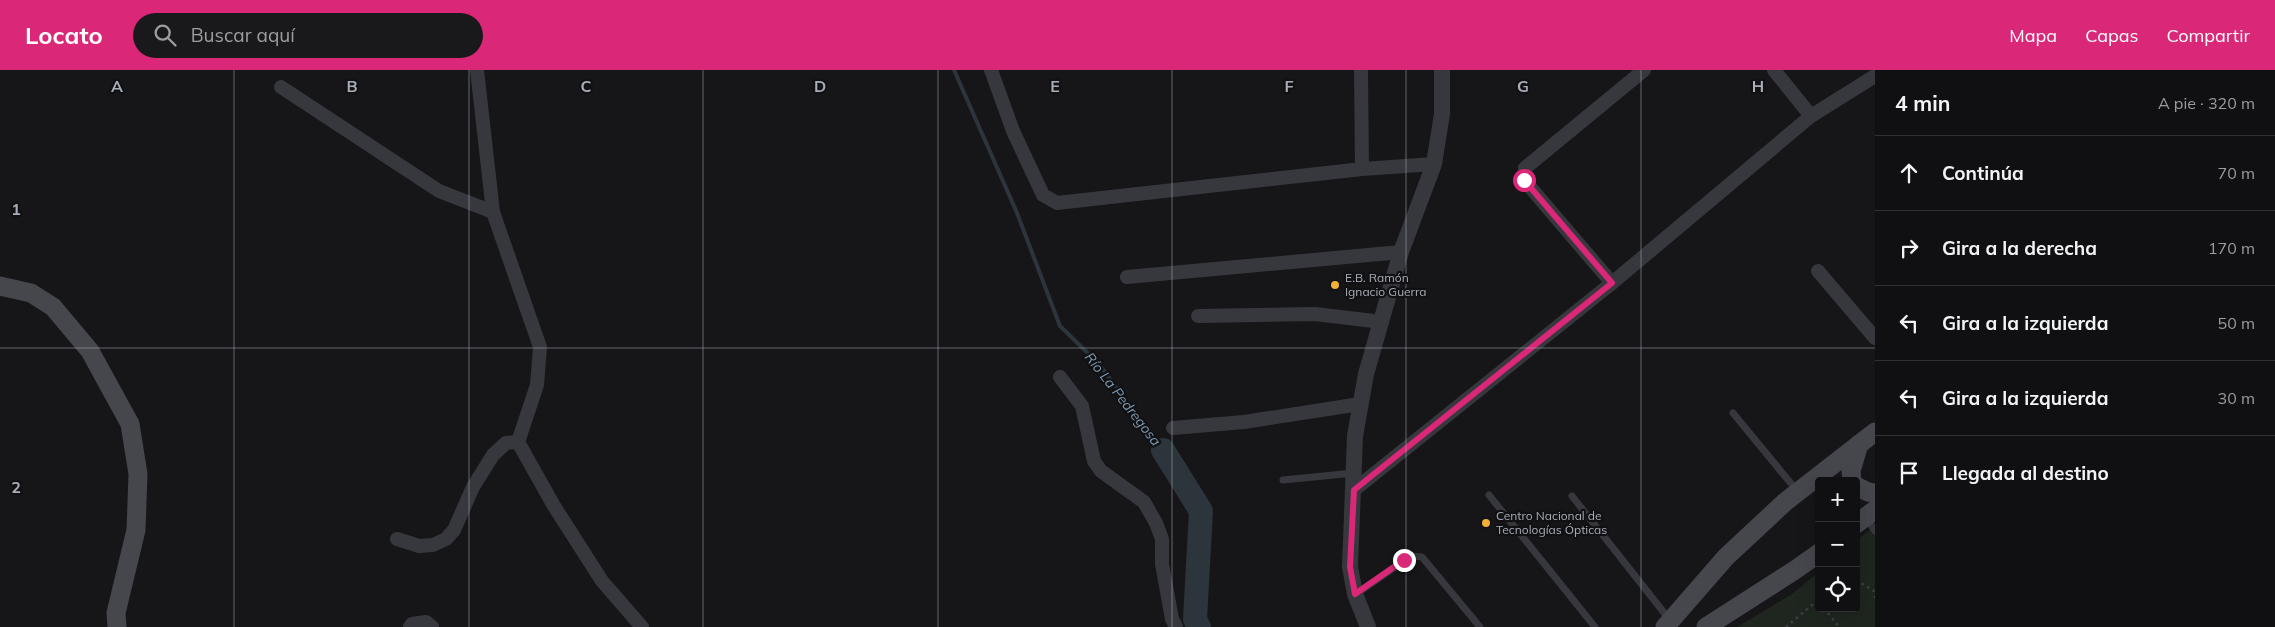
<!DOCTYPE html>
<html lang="es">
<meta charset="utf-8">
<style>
:root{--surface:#101012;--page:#19191b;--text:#f1f3f6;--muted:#9c9d9f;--line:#303032;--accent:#db2777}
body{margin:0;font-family:Mulish,sans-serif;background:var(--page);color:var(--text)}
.controls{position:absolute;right:15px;bottom:15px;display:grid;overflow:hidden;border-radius:5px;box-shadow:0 5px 20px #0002}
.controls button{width:45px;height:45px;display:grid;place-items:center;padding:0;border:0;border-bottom:1px solid var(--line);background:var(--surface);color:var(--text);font:25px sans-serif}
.stop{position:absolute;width:15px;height:15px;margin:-11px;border:4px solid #db2777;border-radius:50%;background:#fff}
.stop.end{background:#db2777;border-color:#fff;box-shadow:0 1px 5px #0008}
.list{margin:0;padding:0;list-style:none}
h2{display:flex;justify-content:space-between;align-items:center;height:65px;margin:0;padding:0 20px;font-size:21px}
h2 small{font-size:16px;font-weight:400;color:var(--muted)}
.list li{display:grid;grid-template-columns:32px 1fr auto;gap:15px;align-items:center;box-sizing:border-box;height:75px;padding:0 20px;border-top:1px solid var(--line)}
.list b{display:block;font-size:19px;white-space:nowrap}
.list em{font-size:16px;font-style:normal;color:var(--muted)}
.icon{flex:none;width:28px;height:28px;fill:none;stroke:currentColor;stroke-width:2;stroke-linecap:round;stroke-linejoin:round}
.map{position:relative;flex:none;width:1875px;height:557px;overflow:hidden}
header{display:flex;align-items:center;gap:30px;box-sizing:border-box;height:70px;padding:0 25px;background:var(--accent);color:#fff}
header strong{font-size:24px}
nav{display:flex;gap:28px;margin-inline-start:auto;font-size:18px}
.search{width:350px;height:45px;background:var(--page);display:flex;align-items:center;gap:12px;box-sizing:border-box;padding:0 18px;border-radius:28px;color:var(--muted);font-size:19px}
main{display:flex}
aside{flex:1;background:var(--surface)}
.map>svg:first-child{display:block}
.green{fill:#1e261f}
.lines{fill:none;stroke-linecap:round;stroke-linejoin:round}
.stream{stroke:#2c353c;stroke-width:4}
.river{stroke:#2c353c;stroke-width:24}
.path{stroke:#3d3f44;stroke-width:2.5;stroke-dasharray:2.5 4;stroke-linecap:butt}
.service{stroke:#37383d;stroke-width:7}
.minor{stroke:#37383d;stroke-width:14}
.tertiary{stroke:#37383d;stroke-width:16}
.secondary{stroke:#45474d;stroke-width:19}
.route{stroke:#db2777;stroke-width:6}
.grid{fill:none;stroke:#a8adb8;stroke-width:1;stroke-opacity:0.55}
.poi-dot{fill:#f2b134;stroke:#111113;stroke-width:2}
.labels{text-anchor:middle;stroke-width:4.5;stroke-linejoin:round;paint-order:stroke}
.poi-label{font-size:12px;fill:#a8adb8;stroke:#111113;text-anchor:start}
.water-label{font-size:14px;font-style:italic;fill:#7f9bb3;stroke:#111113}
.grid-label{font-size:16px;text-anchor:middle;font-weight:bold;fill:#a8adb8;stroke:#111113;stroke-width:4.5;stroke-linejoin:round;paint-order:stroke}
</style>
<header>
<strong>Locato</strong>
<div class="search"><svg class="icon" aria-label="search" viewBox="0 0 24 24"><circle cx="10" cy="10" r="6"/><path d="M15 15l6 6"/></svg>Buscar aquí</div>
<nav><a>Mapa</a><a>Capas</a><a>Compartir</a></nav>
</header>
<main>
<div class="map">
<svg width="1875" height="557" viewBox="0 0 1875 557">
<rect width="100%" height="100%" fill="#161618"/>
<polygon class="green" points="1875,456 1875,557 1737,557 1792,524 1819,502 1819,538 1856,538 1856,471"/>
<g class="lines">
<polyline class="stream" points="954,0 1017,143 1060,256 1098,293 1163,380"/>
<polyline class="river" points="1163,380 1201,441 1195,549 1199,557"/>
<g class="path">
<polyline points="1856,510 1874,521 1875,528"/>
<polyline points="1824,538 1839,557"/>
<polyline points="1786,557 1819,529"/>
</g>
<g class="service">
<polyline points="1733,343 1798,422"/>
<polyline points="1283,410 1354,403"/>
<polyline points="1489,425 1595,557"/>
<polyline points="1572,426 1669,549"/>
<polyline points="1866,447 1875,461"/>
<polyline points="1356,524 1405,490 1412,486 1422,487 1480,557"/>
</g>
<g class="minor">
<polyline points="477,0 493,142 540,277 537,315 518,372 554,436 602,511 642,557"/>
<polyline points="991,0 1013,61 1043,125 1057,133 1362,99 1434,94"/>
<polyline points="1361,0 1362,99"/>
<polyline points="1774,0 1811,46"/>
<polyline points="281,17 439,121 493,142"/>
<polyline points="1818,201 1875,268"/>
<polyline points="1127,207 1401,182"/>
<polyline points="1612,213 1524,110 1525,98 1644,0"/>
<polyline points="1198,246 1315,244 1382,252"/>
<polyline points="1060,307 1082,336 1094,391 1101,401 1144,432 1156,453 1162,469 1162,494 1172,549 1176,557"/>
<polyline points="1173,358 1244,352 1360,334"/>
<polyline points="1354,420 1612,213 1811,46 1875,6"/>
<polyline points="397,469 419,476 433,475 446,469 454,460 473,417 493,385 506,373 518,372"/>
<polyline points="410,557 412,554 426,552 432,557"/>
</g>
<polyline class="tertiary" points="1368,557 1355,524 1350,497 1355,366 1366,304 1401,182 1434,94 1442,44 1442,0"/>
<g class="secondary">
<polyline points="0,216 31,223 53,237 90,281 130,354 138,404 136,460 116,543 117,557"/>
<polyline points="1852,411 1851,401 1859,374"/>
<polyline points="1856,416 1868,422 1875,423"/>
<polyline points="1856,454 1875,440"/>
<polyline points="1665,557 1726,487 1785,432 1875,362"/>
<polyline points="1706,557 1795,500 1819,483"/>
</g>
</g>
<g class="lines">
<polyline class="route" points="1404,490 1355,524 1350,497 1354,420 1612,213 1524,110"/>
</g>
<path class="grid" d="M 234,0 L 234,557M 469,0 L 469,557M 703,0 L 703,557M 938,0 L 938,557M 1172,0 L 1172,557M 1406,0 L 1406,557M 1641,0 L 1641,557M 0,278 L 1875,278"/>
<g class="poi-dot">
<circle cx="1335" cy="215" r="5"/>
<circle cx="1486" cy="453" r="5"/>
</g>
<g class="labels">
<g class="poi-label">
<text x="1345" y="212">E.B. Ramón<tspan x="1345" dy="14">Ignacio Guerra</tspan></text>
<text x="1496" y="450">Centro Nacional de<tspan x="1496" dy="14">Tecnologías Ópticas</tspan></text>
</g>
<g class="water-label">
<text transform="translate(1123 329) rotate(52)" y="5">Río La Pedregosa</text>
</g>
</g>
<g class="grid-label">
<text x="117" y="22">A</text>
<text x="352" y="22">B</text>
<text x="586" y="22">C</text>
<text x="820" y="22">D</text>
<text x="1055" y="22">E</text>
<text x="1289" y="22">F</text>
<text x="1523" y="22">G</text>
<text x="1758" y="22">H</text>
<text x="16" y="145">1</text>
<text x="16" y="423">2</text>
</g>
</svg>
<div class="controls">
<button>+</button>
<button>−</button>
<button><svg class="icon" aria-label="locate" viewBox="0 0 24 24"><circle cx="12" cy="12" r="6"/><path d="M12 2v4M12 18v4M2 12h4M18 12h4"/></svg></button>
</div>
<div class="stop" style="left:1524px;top:110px"></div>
<div class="stop end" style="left:1404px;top:490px"></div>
</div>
<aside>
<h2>4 min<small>A pie · 320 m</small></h2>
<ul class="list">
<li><svg class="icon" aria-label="ahead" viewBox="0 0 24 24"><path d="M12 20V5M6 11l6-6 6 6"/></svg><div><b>Continúa</b></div><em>70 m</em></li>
<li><svg class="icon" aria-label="right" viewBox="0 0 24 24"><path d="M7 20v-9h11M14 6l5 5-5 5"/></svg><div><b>Gira a la derecha</b></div><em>170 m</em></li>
<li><svg class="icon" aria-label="left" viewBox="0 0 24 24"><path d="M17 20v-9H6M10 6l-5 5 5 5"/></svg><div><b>Gira a la izquierda</b></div><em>50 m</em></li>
<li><svg class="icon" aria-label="left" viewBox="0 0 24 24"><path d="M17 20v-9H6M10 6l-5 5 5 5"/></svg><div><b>Gira a la izquierda</b></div><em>30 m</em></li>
<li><svg class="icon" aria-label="arrive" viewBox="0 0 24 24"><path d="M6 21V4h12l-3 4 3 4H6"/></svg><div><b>Llegada al destino</b></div></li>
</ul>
</aside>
</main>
